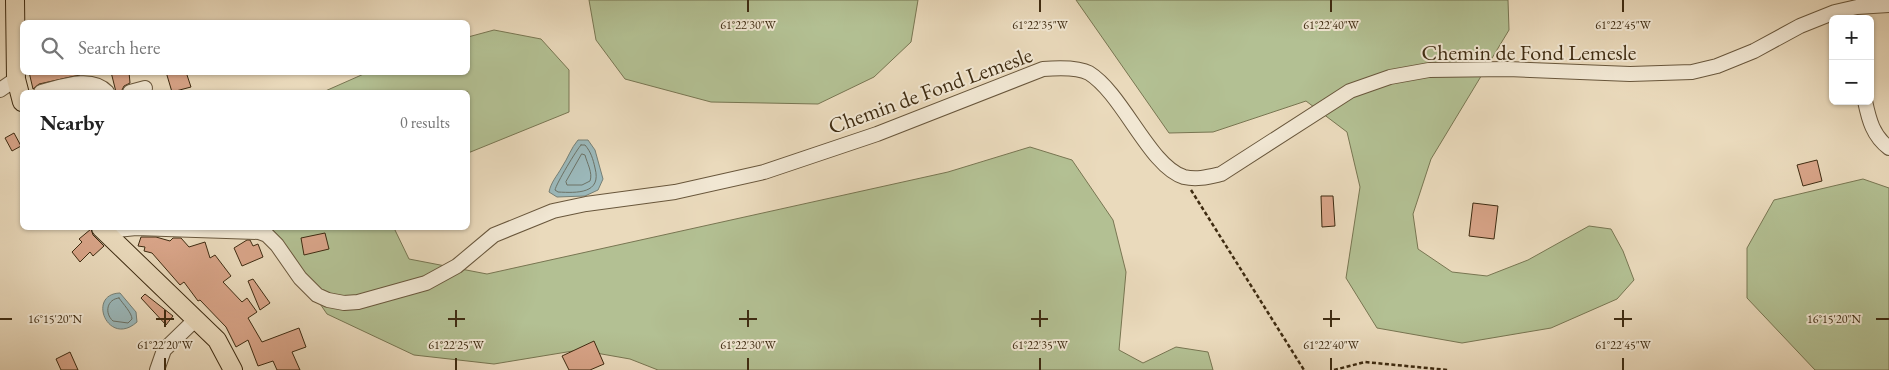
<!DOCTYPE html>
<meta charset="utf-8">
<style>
:root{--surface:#fff;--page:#f2f2f2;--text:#222;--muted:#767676;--line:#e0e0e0}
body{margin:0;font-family:"EB Garamond",serif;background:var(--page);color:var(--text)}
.controls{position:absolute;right:15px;top:15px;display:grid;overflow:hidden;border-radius:8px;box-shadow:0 1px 4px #0004}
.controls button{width:45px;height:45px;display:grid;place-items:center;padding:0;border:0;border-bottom:1px solid var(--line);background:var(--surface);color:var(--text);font:25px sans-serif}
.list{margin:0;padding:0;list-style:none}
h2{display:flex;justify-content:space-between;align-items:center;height:65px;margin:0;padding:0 20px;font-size:21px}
h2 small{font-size:16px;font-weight:400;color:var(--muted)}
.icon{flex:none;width:28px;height:28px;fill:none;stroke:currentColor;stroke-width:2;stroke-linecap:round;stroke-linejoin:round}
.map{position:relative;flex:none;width:1889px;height:370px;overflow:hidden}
.search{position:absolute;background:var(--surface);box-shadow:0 1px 4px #0004;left:20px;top:20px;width:450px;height:55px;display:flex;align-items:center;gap:12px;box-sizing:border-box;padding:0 18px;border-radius:8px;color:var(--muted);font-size:19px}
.panel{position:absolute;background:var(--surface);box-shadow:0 1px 4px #0004;left:20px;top:90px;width:450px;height:140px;border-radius:8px}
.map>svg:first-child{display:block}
.green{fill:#b3c093;stroke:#787652}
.water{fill:#9bb8ba;stroke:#768076}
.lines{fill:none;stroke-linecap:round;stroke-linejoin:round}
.shore{stroke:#6c7266;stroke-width:1}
.building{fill:#d8a488;stroke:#3e2b11}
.minor-casing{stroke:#69573c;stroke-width:16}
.major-casing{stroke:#3e2b11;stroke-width:20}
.path{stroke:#3e2b11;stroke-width:2.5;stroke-dasharray:4 2.5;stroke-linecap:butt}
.minor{stroke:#f1e7d3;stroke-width:14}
.major{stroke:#eadabc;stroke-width:18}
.ticks{fill:none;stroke:#3e2b11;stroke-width:2}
.labels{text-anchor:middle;stroke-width:4;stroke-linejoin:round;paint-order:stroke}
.street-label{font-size:22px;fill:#3e2b11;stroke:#f1e7d3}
.ticks-label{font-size:12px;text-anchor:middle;fill:#3e2b11;stroke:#f1e7d3;stroke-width:4;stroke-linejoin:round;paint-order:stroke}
</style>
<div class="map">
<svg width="1889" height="370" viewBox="0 0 1889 370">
<rect width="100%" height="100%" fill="#eadabc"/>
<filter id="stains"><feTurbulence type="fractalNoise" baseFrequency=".004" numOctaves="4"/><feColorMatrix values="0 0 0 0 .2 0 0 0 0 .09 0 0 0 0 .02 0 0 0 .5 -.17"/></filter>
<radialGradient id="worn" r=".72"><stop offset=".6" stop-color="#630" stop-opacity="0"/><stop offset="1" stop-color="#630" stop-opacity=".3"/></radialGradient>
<g class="green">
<polygon points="589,0 918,0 911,42 874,77 818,104 711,102 625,79 596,40"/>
<polygon points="1076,0 1508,0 1509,30 1431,159 1413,214 1418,249 1452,272 1487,276 1528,260 1589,226 1611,229 1623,251 1634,280 1617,299 1551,328 1462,343 1377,328 1346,278 1360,187 1347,132 1306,101 1213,132 1169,133"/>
<polygon points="494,30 541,39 569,70 569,112 468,153 468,92 323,92 366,73 468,72 468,37"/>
<polygon points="1030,147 1072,160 1113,220 1126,272 1119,350 1143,363 1176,347 1208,352 1213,370 658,370 630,359 579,350 494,364 414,355 327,314 268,228 394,228 409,259 487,274 948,172"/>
<polygon points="1863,179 1889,188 1889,370 1815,370 1747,298 1747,248 1774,200"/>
</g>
<g class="water">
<path d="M 578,140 L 588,140 L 595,150 L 603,179 L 598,190 L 585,196 L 557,197 L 549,192 C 551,182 557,176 562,167 C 568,158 571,148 578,140 Z"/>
<path d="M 120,293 L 136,312 L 137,322 C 108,348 86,294 120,293 Z"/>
</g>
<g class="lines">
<g class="shore">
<path d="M 581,145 L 585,145 C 591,152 593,159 595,168 C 602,194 577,193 558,192 L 555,190 C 556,184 577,149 581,145 Z"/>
<path d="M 582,154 L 585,155 C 587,163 593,173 590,181 L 582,185 L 567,185 L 566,182 Z"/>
<path d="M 119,298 C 123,304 132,313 132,319 L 128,323 L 113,321 C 104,313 107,299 119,298 Z"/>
</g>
</g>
<g class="building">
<polygon points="29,72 79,72 80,75 39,84 33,89"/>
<polygon points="111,72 129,72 130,83 124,86 121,92 116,92"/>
<polygon points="166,72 186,72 191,87 172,92"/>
<polygon points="14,133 21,146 12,151 5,138"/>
<polygon points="1817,160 1822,181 1803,186 1797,165"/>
<polygon points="1321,196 1333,196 1335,226 1322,227"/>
<polygon points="1473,203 1498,206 1494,239 1469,236"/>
<polygon points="91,229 93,235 104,246 93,256 90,252 80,262 72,252 82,242 79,239"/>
<polygon points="325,233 329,249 304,255 301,238"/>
<polygon points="141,237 156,237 170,241 173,238 181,238 189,247 205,242 210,258 215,255 231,276 223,282 242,302 247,298 257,312 248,318 262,342 299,328 306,347 292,352 300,370 277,370 273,361 258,366 248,340 236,347 226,327 200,300 198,301 184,282 180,285 152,253 144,251 145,247 138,246"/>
<polygon points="247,240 250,240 253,246 258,244 263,257 242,266 234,248"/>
<polygon points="253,279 270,303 260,310 248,281"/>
<polygon points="145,294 173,316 166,325 141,298"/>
<polygon points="594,341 604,364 590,370 569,370 562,356"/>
<polygon points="70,352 78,370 61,370 56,359"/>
</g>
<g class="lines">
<defs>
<g id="minor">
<polyline points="0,90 16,79"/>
<path d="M 41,92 C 61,87 91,75 107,92"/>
<polyline points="130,92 145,88"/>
<path d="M 1865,101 C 1869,120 1873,136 1889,148"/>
<path d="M 109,235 L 117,230 L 136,228 L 259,232 L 267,235 L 277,245 L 300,278 L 317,295 L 328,300 L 344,303 L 358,302 L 426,283 L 457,266 L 494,235 L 553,211 L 586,204 L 675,192 L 764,172 L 877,134 L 1043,69 C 1056,68 1078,67 1089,73 C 1123,94 1150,167 1184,177 C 1197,180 1208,177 1221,174 L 1350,91 L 1390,77 L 1429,70 L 1508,69 L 1630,74 L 1692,72 L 1717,66 L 1754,51 L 1800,26 L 1835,12 L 1857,7 L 1889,5"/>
<polyline points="157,370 164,350 196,319"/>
</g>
<g id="major">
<polyline points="15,0 16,79 22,102"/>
<polyline points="101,228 217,340 233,370"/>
</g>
</defs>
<use href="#minor" class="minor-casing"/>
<use href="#major" class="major-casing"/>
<g class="path">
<polyline points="1191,190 1304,370"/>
<polyline points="1334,370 1365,362 1448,370"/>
</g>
<use href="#minor" class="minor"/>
<use href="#major" class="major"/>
</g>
<path class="ticks" d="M 748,0 L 748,12M 1040,0 L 1040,12M 1331,0 L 1331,12M 1623,0 L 1623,12M 165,310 L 165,327M 456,310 L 456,327M 748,310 L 748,327M 1040,310 L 1040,327M 1331,310 L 1331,327M 1623,310 L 1623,327M 0,319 L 12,319M 156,319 L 174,319M 448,319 L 465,319M 739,319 L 757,319M 1031,319 L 1048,319M 1323,319 L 1340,319M 1614,319 L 1632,319M 1876,319 L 1889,319M 165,358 L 165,370M 456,358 L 456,370M 748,358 L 748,370M 1040,358 L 1040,370M 1331,358 L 1331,370M 1623,358 L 1623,370"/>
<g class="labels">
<g class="street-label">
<text x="1529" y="60">Chemin de Fond Lemesle</text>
<text transform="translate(930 90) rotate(-20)" y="8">Chemin de Fond Lemesle</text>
</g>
</g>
<g class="ticks-label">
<text x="748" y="29">61°22'30"W</text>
<text x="1040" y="29">61°22'35"W</text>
<text x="1331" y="29">61°22'40"W</text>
<text x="1623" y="29">61°22'45"W</text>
<text x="1834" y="323">16°15'20"N</text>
<text x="55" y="323">16°15'20"N</text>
<text x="165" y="349">61°22'20"W</text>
<text x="456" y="349">61°22'25"W</text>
<text x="748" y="349">61°22'30"W</text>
<text x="1040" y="349">61°22'35"W</text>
<text x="1331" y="349">61°22'40"W</text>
<text x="1623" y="349">61°22'45"W</text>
</g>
<rect width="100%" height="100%" filter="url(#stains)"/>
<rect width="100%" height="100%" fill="url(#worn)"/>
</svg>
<div class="controls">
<button>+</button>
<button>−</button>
</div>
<div class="search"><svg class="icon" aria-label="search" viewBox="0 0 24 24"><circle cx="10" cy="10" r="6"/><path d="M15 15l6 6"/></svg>Search here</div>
<section class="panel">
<h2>Nearby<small>0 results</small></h2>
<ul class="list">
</ul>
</section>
</div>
